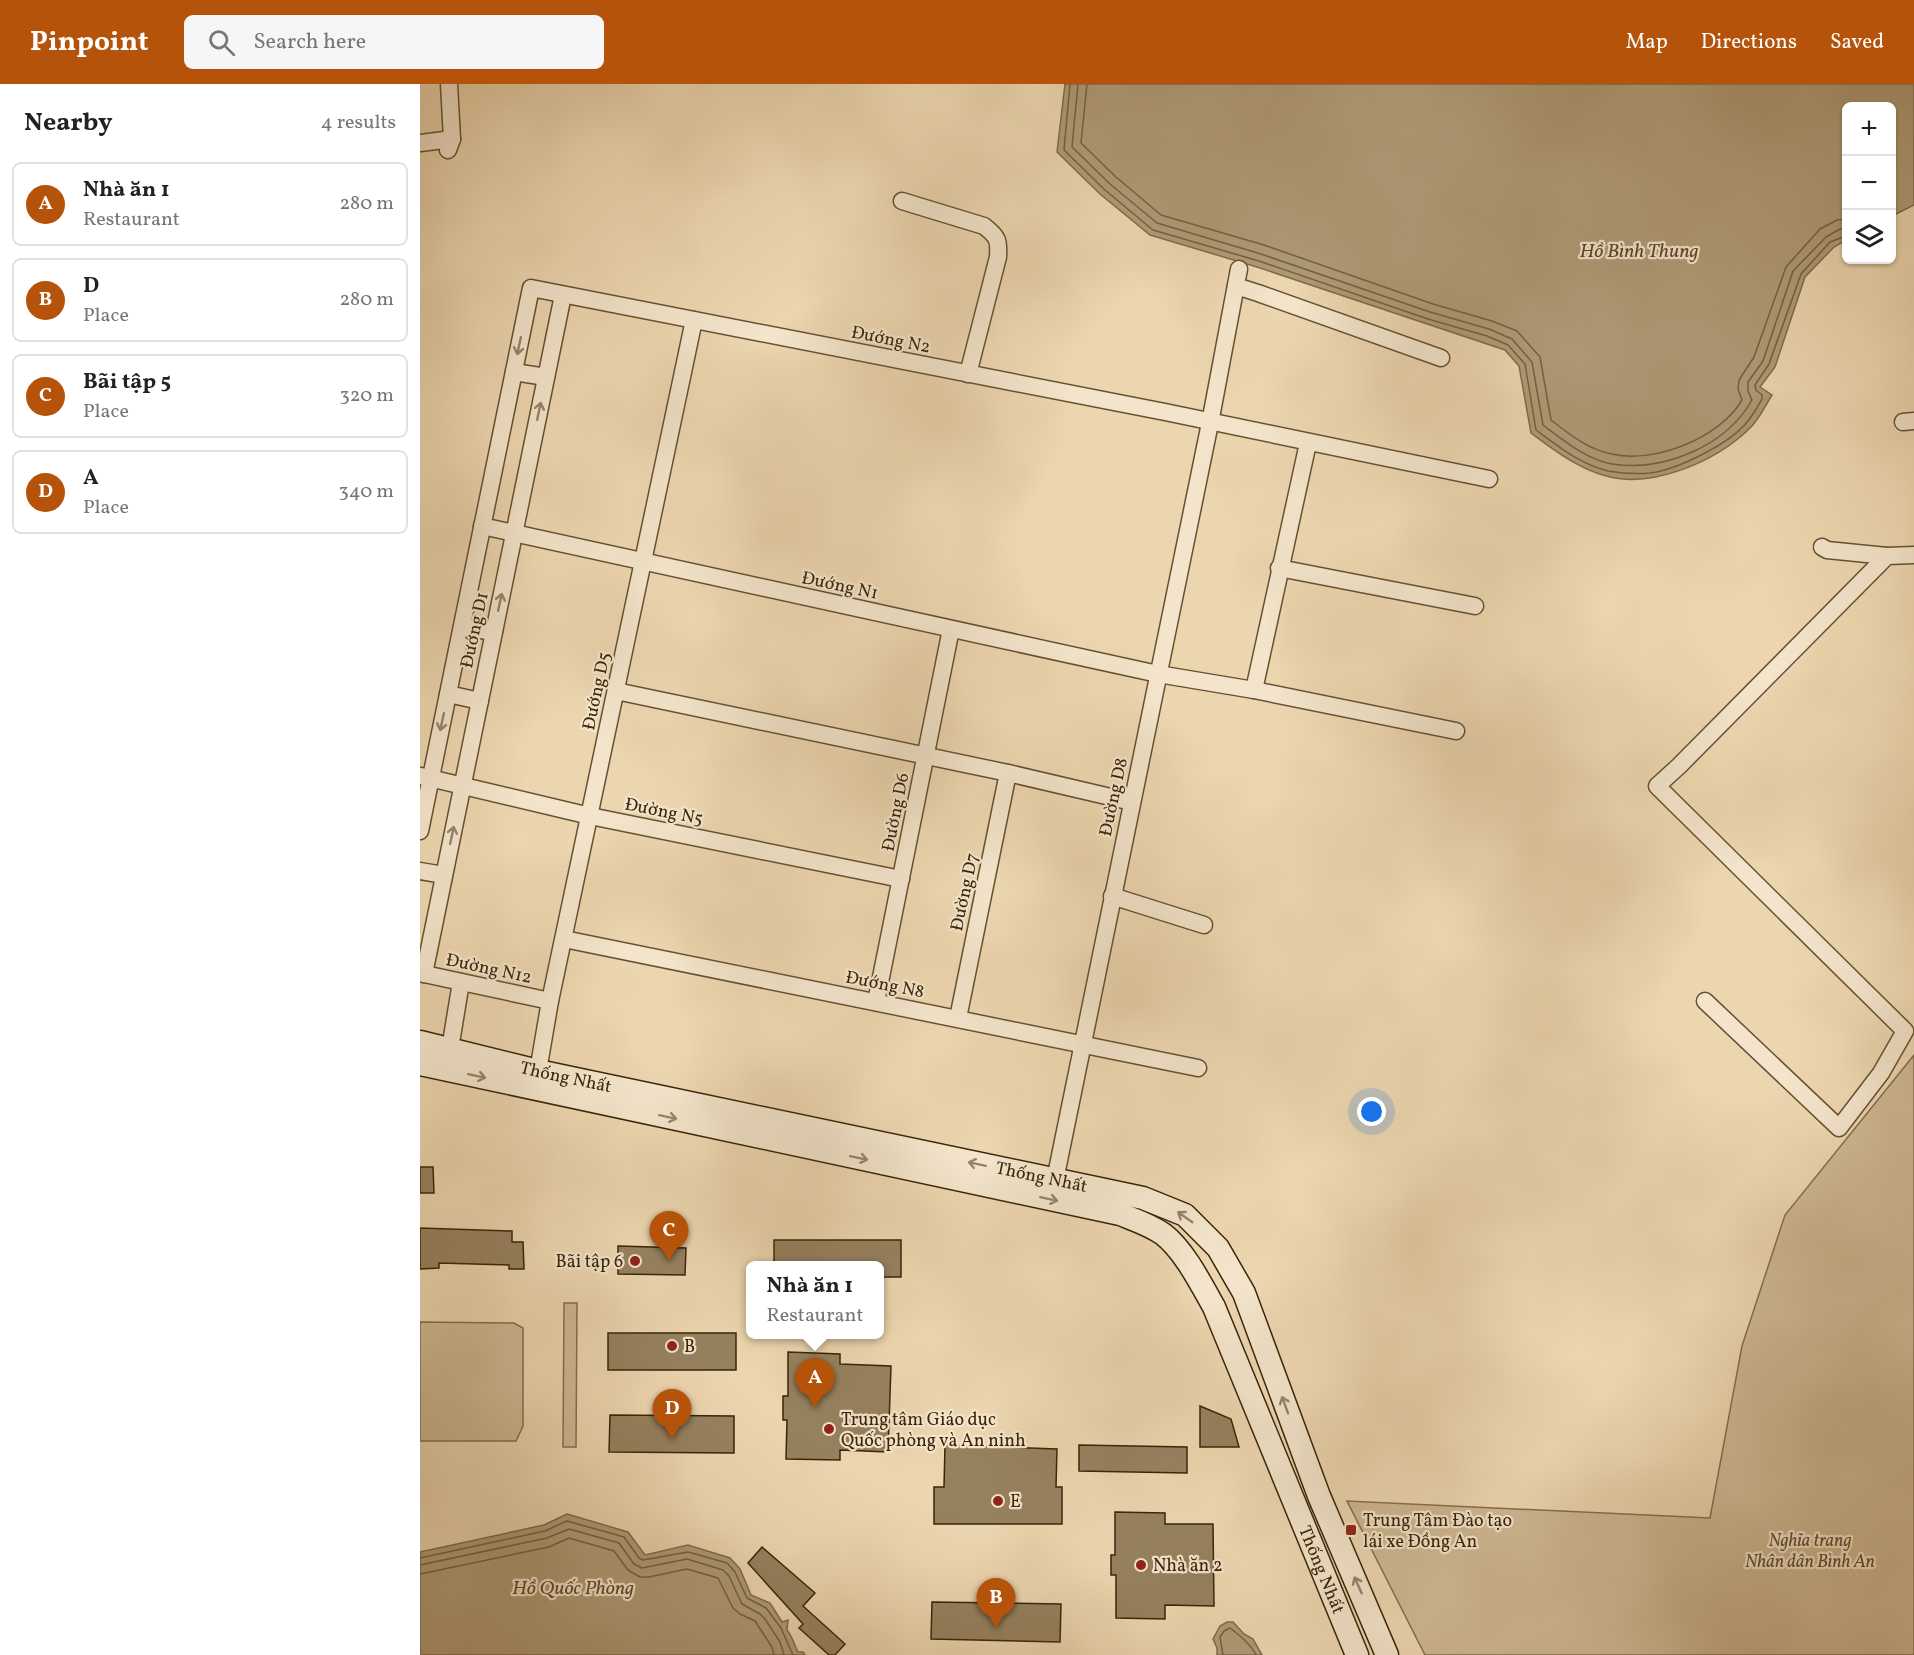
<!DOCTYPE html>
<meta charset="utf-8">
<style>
:root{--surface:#fff;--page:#f6f6f6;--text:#222;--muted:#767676;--line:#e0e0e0;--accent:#b45309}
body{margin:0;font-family:Vollkorn,serif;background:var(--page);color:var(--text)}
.controls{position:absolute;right:18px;top:18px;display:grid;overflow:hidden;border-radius:9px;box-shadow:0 2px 4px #0004}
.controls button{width:54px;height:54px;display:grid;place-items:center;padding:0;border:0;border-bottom:2px solid var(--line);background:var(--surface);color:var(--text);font:30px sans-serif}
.you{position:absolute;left:952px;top:1028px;width:21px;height:21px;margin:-15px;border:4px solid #fff;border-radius:50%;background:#1a73e8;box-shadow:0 0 0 9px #1a73e833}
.badge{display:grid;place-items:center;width:39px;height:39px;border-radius:50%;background:var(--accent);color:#fff;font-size:20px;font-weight:700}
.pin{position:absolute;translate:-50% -50px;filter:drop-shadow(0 2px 3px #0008)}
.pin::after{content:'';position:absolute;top:32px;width:21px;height:18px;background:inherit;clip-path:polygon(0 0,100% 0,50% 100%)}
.popup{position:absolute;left:326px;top:1177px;width:138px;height:78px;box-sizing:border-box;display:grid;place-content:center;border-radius:9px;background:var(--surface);filter:drop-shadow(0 2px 4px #0005);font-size:20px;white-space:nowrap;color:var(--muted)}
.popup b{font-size:22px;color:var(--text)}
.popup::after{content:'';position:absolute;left:50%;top:100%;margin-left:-12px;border:12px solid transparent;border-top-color:var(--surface)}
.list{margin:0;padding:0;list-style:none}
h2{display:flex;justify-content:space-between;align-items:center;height:78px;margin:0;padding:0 24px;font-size:26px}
h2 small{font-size:20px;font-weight:400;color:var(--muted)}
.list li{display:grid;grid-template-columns:39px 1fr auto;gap:18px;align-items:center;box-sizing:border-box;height:84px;margin:0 12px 12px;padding:0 12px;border:2px solid var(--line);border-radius:9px}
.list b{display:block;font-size:22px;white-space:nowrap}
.list p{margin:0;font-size:20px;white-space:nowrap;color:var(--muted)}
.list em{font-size:20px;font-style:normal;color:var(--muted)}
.icon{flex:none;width:33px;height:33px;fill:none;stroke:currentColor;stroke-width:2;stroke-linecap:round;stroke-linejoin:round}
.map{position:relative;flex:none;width:1494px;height:1571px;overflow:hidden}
header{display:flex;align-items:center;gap:36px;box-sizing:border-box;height:84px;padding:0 30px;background:var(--accent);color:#fff}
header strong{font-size:28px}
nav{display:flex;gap:33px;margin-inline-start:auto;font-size:21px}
.search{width:420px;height:54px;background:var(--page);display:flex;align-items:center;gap:15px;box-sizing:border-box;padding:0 21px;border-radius:9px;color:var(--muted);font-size:22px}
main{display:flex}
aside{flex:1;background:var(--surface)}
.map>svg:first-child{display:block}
.green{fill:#ceb893;stroke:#846e4e;stroke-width:1.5}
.water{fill:#af9a76;stroke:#806b4a;stroke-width:1.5}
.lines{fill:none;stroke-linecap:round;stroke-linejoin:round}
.shore{stroke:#74603f;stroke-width:1.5}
.building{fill:#96815f;stroke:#392508;stroke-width:1.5}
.street-casing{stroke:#665132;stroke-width:19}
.secondary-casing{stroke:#392508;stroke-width:25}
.street{stroke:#f3e4cb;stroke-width:16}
.secondary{stroke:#f3e4cb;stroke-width:22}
.oneway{stroke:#96846a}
.poi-dot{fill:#8f2418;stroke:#f3e4cb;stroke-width:2}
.labels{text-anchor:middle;stroke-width:4.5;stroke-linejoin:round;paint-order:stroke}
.street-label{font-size:18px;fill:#392508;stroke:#f3e4cb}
.poi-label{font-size:18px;fill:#392508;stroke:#f3e4cb;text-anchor:start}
.park-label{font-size:18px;font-style:italic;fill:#5e4a2b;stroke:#f3e4cb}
.water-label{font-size:20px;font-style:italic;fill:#5c4829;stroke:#f3e4cb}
</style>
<header>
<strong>Pinpoint</strong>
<div class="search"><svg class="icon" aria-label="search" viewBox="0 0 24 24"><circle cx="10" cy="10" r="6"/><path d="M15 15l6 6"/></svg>Search here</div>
<nav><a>Map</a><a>Directions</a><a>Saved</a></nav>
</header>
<main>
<aside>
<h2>Nearby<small>4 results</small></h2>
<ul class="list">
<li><span class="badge">A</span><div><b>Nhà ăn 1</b><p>Restaurant</p></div><em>280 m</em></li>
<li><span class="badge">B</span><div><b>D</b><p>Place</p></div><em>280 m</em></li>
<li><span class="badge">C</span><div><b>Bãi tập 5</b><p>Place</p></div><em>320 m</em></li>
<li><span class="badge">D</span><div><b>A</b><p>Place</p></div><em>340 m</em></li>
</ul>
</aside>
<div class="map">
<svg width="1494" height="1571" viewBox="0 0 1494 1571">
<rect width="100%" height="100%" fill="#ecd6af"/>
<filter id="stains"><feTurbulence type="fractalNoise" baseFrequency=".00333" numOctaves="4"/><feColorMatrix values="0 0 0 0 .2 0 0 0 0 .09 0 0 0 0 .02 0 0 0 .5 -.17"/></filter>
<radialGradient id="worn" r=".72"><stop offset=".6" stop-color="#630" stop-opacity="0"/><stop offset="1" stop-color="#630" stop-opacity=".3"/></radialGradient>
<g class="green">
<polygon points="1494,971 1494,1571 1005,1571 927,1417 1290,1434 1322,1262 1365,1131"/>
<polygon points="144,1219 157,1219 156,1363 143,1363"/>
<polygon points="0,1238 94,1239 103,1244 103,1342 96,1357 0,1357"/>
</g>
<g class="water">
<path d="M 645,0 L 1494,0 L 1494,121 L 1472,132 L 1472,22 L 1426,22 L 1426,156 L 1414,163 L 1385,193 L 1355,283 L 1340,303 L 1352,311 C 1345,322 1339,336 1329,345 C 1296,377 1233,405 1186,392 C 1157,384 1134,366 1111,349 L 1099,282 L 1085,266 L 837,183 L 730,151 L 680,110 L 637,68 Z"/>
<path d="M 147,1430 L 208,1448 L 225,1471 L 268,1461 L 310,1474 L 320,1485 L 331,1511 L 350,1519 L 362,1538 L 368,1536 L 367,1546 C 373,1553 374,1561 378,1568 L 383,1568 L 385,1571 L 0,1571 L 0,1468 L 124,1441 Z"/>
<polygon points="807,1538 813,1538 824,1550 833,1555 842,1571 797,1571 797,1564 793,1555 800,1542"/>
</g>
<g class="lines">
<g class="shore">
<path d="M 650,0 L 644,66 L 685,106 L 733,146 L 839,177 L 1008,235 L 1067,252 L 1088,261 L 1105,280 L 1116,346 C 1138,362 1161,381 1188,387 C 1200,389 1218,390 1230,389 C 1257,386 1311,359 1327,338 C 1333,331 1338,322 1342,315 L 1342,311 L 1336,306 L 1335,301 L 1349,280 L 1381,190 L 1410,158 L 1426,152"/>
<path d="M 658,0 L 652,63 L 690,100 L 737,139 L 841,170 L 1010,228 L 1069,245 L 1092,255 L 1112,278 L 1123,341 C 1143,356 1167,376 1192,380 C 1244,388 1306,362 1332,316 L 1328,307 L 1328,298 L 1343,277 L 1373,187 L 1406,153 L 1420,145 L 1426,144"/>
<path d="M 667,0 L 661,59 L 696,93 L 741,131 L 844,161 L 1013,220 L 1072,237 L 1097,247 L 1120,273 L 1131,336 C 1149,350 1169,366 1192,370 C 1234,380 1300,354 1322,316 L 1318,305 L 1319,296 L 1334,273 L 1366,183 L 1400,145 L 1417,136 L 1426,135"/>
<polyline points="0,1474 125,1447 147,1437 204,1453 219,1474 223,1476 268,1468 307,1479 315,1488 327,1514 346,1524 361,1544 373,1571"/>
<polyline points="0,1481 127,1454 149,1445 199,1459 214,1480 222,1484 267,1475 303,1486 309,1492 322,1520 340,1530 345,1535 360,1558 364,1571"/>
<polyline points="0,1490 129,1463 149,1454 194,1467 208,1486 220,1493 229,1493 267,1485 298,1494 313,1524 320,1530 335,1537 352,1563 354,1571"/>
<path d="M 803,1571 L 800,1553 L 804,1547 L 810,1544 C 818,1550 832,1562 836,1571"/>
</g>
</g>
<g class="building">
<polygon points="0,1083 13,1083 14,1109 0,1109"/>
<polygon points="0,1144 92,1147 92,1158 103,1158 104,1185 89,1185 89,1181 19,1179 19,1184 0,1185"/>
<polygon points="354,1156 481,1156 481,1193 459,1193 459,1182 354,1182"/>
<polygon points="198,1162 266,1164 265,1191 198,1190"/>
<rect x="188" y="1249" width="128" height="37"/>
<polygon points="368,1268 420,1270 420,1280 471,1282 468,1368 420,1366 420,1376 366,1375 367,1336 363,1336 363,1312 368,1312"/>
<polygon points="780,1322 811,1335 819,1363 780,1363"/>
<polygon points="190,1331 314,1332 314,1369 189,1368"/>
<polygon points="525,1361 637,1365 636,1403 642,1403 642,1440 514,1440 514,1403 524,1403"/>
<polygon points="659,1361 767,1363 767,1389 659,1387"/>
<polygon points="695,1428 745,1429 745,1440 793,1440 794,1522 745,1521 745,1535 696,1534 696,1491 691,1491 691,1471 695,1471"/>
<polygon points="342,1463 395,1509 383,1522 425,1560 415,1571 409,1571 379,1544 383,1540 328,1479"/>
<polygon points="512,1518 641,1520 640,1558 511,1555"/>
</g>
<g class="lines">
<defs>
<g id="street">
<polyline points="0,59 32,55"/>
<polyline points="28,66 32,55 29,0"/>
<path d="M 482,117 L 564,142 C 578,153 579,156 578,173 L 548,290"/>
<polyline points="816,202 838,209 1021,274"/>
<polyline points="94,288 126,293"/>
<polyline points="1483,338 1494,337"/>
<polyline points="62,442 738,590 834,606 1036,647"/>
<polyline points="1402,463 1407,466 1467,472"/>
<polyline points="859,484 1055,522"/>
<polyline points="42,543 74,548"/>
<polyline points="834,606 888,359"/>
<polyline points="196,607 588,689 712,718"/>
<polyline points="28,610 60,617"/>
<polyline points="1,692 170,732 481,795"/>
<polyline points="0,747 111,204 745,328 1069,395"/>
<polyline points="0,787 24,791"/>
<polyline points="692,812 784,841"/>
<polyline points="144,855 778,984"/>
<polyline points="0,889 130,917"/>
<polyline points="4,890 143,211"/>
<polyline points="1285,917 1419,1044 1461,989 1485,947 1237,702 1259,682 1467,472 1494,471"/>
<polyline points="456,918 531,545"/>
<polyline points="538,934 588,689"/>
<polyline points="30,965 41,898"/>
<polyline points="118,987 130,917 274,236"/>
<polyline points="635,1096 790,339 819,185"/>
</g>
<g id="secondary">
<path id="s1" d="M 0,958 L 118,987 L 723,1114 L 765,1131 L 798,1164 L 824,1209 L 899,1412 L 967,1571"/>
<path id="s2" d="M 0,980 L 700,1130 C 715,1136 730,1141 743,1150 C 764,1166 781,1200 794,1223 L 937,1571"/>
</g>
</defs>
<use href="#street" class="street-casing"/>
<use href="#secondary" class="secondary-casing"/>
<use href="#street" class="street"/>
<use href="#secondary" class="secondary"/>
</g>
<defs><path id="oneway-shaft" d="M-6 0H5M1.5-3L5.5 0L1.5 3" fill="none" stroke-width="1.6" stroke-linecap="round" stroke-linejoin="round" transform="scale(1.5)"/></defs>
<g class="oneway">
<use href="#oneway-shaft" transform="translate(99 262) rotate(102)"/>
<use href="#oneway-shaft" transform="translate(119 327) rotate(-78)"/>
<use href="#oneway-shaft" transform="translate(80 518) rotate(-78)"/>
<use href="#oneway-shaft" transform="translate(22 638) rotate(102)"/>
<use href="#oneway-shaft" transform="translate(32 751) rotate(-78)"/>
<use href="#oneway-shaft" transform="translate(57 992) rotate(12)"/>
<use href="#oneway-shaft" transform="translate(248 1033) rotate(12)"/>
<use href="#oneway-shaft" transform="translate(439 1074) rotate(12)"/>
<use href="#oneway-shaft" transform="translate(557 1080) rotate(-168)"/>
<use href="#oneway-shaft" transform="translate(629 1115) rotate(12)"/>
<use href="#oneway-shaft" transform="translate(765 1133) rotate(-145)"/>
<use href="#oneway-shaft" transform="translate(865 1321) rotate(-110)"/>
<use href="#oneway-shaft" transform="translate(938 1501) rotate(-114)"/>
</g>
<g class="poi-dot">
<circle cx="215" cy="1177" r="6"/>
<circle cx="252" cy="1262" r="6"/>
<circle cx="409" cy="1345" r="6"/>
<circle cx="578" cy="1417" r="6"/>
<rect x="925" y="1440" width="12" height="12" rx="3"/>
<circle cx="721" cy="1481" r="6"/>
</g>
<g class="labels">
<g class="street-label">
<text transform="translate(471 255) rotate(11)" y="6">Đướng N2</text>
<text transform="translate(420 501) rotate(12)" y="6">Đướng N1</text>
<text transform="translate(54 546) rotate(-78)" y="6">Đướng D1</text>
<text transform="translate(176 607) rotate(-78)" y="6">Đướng D5</text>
<text transform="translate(693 713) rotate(-78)" y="6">Đường D8</text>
<text transform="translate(244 727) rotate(11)" y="6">Đường N5</text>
<text transform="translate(475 728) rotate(-79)" y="6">Đường D6</text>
<text transform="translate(544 808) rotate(-78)" y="6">Đường D7</text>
<text transform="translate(69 884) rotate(12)" y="6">Đường N12</text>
<text transform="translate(465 900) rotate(11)" y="6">Đướng N8</text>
<text dy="6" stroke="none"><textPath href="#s1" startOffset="150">Thống Nhất</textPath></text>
<text dy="6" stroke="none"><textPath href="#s1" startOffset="636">Thống Nhất</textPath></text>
<text dy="6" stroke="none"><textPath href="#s2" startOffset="1137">Thống Nhất</textPath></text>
</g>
<g class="poi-label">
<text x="203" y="1183" text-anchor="end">Bãi tập 6</text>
<text x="264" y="1268">B</text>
<text x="421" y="1341">Trung tâm Giáo dục<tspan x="421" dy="21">Quốc phòng và An ninh</tspan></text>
<text x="590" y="1423">E</text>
<text x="943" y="1442">Trung Tâm Đào tạo<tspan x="943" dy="21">lái xe Đồng An</tspan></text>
<text x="733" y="1487">Nhà ăn 2</text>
</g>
<g class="park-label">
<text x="1390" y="1462">Nghĩa trang<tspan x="1390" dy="21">Nhân dân Bình An</tspan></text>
</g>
<g class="water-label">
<text x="1219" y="173">Hồ Bình Thung</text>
<text x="153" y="1510">Hồ Quốc Phòng</text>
</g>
</g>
<rect width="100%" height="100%" filter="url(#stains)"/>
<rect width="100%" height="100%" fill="url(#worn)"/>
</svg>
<div class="controls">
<button>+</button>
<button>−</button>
<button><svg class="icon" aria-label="layers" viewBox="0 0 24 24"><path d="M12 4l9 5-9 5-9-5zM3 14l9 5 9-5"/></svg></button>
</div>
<div class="you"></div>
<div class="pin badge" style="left:395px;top:1324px">A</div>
<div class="popup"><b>Nhà ăn 1</b>Restaurant</div>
<div class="pin badge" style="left:576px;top:1544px">B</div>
<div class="pin badge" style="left:249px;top:1177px">C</div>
<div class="pin badge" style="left:252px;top:1355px">D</div>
</div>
</main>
